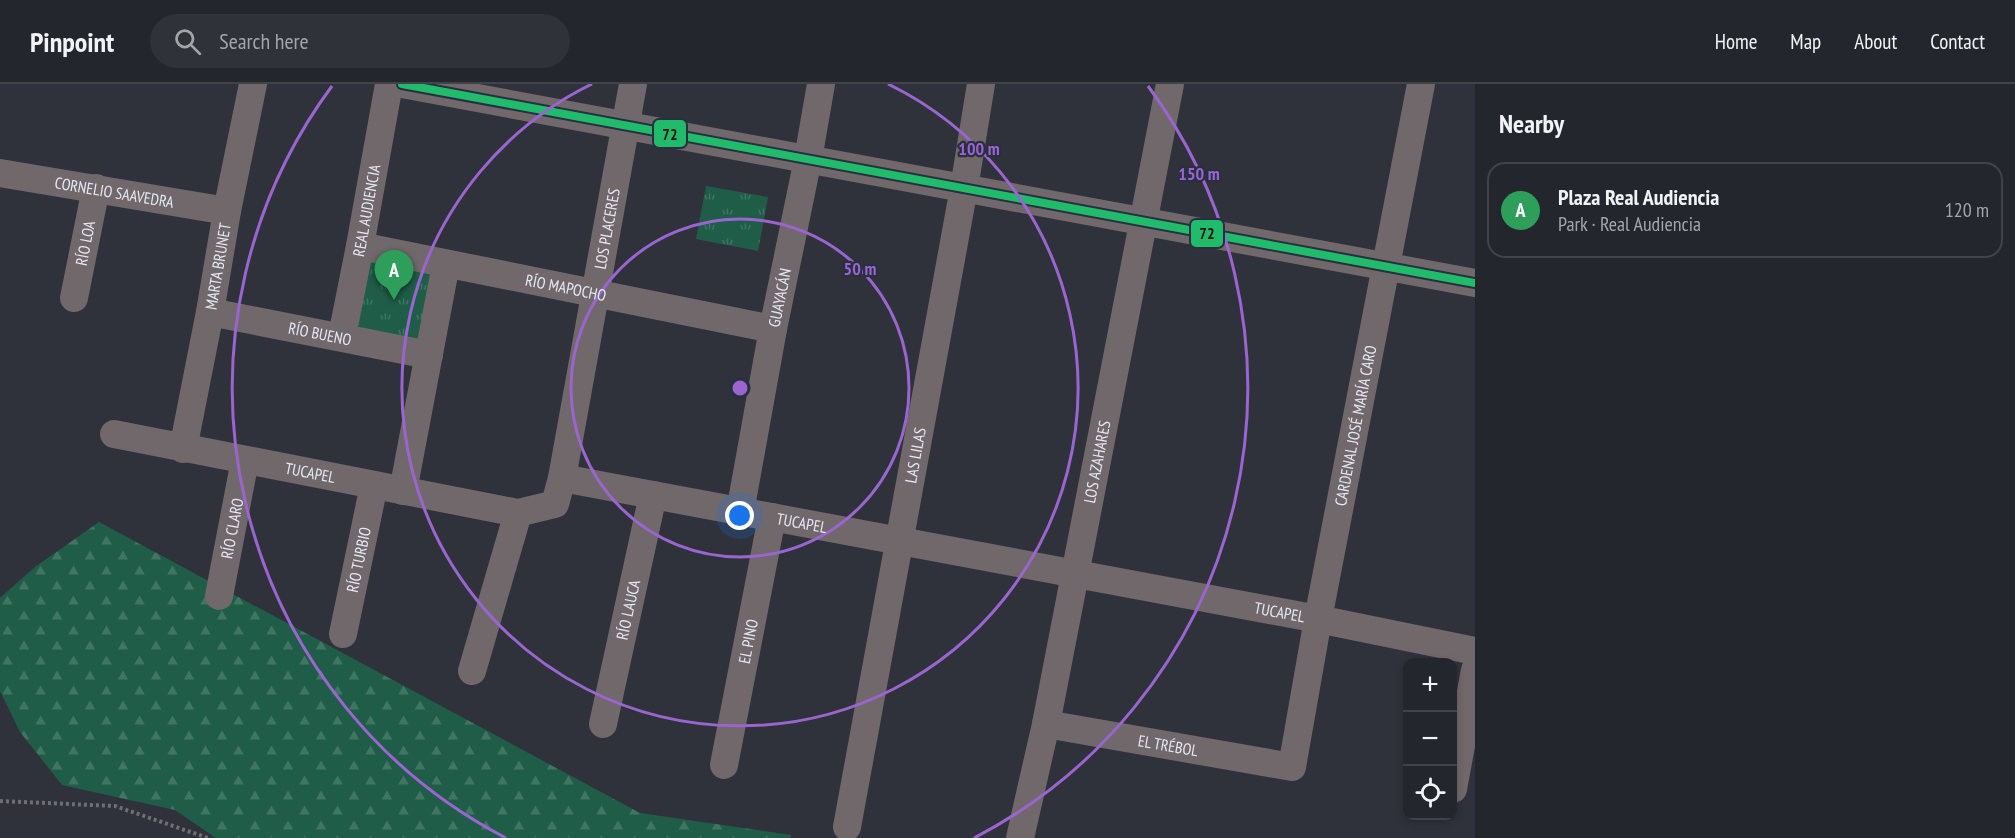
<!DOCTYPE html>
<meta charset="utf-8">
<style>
:root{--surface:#23262c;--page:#2f3238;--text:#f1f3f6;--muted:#a3a5a9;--line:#404348;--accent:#a5a9b4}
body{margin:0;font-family:"PT Sans Narrow",sans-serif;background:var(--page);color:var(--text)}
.controls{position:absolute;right:18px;bottom:18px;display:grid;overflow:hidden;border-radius:12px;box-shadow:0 3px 9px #0003}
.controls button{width:54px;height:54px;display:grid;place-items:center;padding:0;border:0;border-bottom:2px solid var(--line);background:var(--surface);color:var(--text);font:30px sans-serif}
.you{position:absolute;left:740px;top:432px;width:21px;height:21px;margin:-15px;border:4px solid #fff;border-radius:50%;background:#1a73e8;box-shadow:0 0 0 9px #1a73e833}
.badge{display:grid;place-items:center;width:39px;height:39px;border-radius:50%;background:var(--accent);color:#fff;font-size:20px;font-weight:700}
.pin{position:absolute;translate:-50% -50px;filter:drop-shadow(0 2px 3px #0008)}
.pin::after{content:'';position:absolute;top:32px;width:21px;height:18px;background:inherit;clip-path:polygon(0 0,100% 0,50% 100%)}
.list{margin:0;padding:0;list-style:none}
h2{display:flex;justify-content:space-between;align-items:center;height:78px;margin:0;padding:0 24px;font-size:26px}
h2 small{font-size:20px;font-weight:400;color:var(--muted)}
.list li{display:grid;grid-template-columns:39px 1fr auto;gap:18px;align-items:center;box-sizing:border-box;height:96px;margin:0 12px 12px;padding:0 12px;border:2px solid var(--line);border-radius:18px}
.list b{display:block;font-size:22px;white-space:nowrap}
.list p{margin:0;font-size:20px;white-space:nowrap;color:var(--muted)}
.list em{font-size:20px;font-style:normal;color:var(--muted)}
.icon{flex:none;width:33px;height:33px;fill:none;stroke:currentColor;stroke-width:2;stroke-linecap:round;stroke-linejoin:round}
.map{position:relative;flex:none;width:1475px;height:754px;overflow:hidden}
header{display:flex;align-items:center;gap:36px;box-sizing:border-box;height:84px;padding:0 30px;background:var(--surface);border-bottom:2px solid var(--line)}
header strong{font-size:28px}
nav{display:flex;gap:33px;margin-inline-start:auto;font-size:21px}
.search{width:420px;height:54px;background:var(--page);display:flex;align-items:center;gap:15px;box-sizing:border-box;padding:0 21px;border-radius:33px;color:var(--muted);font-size:22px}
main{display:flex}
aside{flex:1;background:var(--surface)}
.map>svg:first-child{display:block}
.forest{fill:url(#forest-firs)}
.park{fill:url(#park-tufts)}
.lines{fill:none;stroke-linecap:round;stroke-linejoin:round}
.path{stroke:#726d71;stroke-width:4;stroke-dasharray:3 3;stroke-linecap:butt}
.minor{stroke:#70686b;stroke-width:28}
.bus-1-casing{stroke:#292f41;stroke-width:12}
.bus-1{stroke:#20bc6c;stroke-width:8}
.ring{fill:none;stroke:#9a65cf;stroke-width:3}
.labels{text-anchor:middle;stroke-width:4.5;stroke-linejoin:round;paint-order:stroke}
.street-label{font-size:16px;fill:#e4e9f5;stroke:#292f41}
.centre{fill:#9a65cf;stroke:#292f41;stroke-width:3}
.ring-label{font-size:18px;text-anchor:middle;font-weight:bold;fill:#9a65cf;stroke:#292f41;stroke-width:4.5;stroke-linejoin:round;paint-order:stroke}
.line-badge{stroke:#292f41;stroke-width:2}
.pale-badge-label{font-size:16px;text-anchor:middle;font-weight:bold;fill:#111}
</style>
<header>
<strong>Pinpoint</strong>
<div class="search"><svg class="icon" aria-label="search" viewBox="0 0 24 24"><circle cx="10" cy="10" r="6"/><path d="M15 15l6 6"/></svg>Search here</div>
<nav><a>Home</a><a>Map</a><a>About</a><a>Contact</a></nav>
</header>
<main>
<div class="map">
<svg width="1475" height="754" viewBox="0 0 1475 754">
<defs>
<pattern id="forest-firs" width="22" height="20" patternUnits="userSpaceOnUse" patternTransform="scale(1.5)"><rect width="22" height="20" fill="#205d48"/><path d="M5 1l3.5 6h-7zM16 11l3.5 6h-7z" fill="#407463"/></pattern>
<pattern id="park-tufts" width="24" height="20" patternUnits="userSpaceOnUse" patternTransform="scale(1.5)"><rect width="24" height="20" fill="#205d48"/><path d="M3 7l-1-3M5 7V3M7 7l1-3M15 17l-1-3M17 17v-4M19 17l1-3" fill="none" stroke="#407463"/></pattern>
</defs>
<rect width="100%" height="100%" fill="#2f323b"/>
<polygon class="forest" points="99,438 640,729 791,751 790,754 216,754 175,726 62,701 20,648 0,607 0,514 35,483"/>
<g class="park">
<polygon points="706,102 768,113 758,167 696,155"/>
<polygon points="370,173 433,186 418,259 354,246"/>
</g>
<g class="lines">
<polyline class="path" points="0,717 115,722 208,754"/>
<g class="minor">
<polyline points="402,0 1475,199"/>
<path id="s1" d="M 0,89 L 227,127"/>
<path id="s2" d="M 360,162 L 773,245"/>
<path id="s3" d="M 74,214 L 96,104"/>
<path id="s4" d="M 210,228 L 429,271"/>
<path id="s5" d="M 342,252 L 360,162 L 389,0"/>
<path id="s6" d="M 114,350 L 518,429 L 555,420 L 562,394 L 633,0"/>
<path id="s7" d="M 183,365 L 210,228 L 227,127 L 253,0"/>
<path id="s8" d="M 562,394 L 1318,535 L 1475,567"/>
<polyline points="403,407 446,180"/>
<path id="s9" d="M 740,428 L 773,245 L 808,75 L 821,0"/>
<path id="s10" d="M 219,512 L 245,376"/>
<path id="s11" d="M 343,550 L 374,401"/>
<polyline points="472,587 518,429"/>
<path id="s12" d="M 603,640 L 653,411"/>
<path id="s13" d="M 1046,640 L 1292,683 L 1318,535 L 1421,0"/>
<path id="s14" d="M 724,681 L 772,433"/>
<polyline points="1453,705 1475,586"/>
<path id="s15" d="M 847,743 L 964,104 L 981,0"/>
<path id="s16" d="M 1020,754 L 1046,640 L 1170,0"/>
</g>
<defs>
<polyline id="bus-1" points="402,0 1475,199"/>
</defs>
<use href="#bus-1" class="bus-1-casing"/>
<use href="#bus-1" class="bus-1"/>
</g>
<g class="ring">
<circle cx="740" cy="304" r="169"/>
<path d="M888 0A338 338 0 1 1 592 0"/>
<path d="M506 754A507 507 0 0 1 332 2M1148 2A507 507 0 0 1 974 754"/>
</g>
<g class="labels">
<g class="street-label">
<text dy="6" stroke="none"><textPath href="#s1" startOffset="116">CORNELIO SAAVEDRA</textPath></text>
<text dy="6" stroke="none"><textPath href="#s5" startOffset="128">REAL AUDIENCIA</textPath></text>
<text dy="6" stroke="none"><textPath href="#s6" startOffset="730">LOS PLACERES</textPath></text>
<text dy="6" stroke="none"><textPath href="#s3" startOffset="56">RÍO LOA</textPath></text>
<text dy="6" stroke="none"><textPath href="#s7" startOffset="186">MARTA BRUNET</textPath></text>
<text dy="6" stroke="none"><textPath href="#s2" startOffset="210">RÍO MAPOCHO</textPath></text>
<text dy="6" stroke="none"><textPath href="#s9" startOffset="218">GUAYACÁN</textPath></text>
<text dy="6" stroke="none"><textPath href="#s4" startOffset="112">RÍO BUENO</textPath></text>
<text dy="6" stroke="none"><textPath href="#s13" startOffset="597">CARDENAL JOSÉ MARÍA CARO</textPath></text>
<text dy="6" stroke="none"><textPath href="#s15" startOffset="378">LAS LILAS</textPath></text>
<text dy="6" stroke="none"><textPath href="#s16" startOffset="384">LOS AZAHARES</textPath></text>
<text dy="6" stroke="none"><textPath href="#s6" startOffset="200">TUCAPEL</textPath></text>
<text dy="6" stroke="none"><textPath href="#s8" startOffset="244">TUCAPEL</textPath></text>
<text dy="6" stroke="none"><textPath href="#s10" startOffset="69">RÍO CLARO</textPath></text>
<text dy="6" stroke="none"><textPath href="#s11" startOffset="76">RÍO TURBIO</textPath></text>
<text dy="6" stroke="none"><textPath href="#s12" startOffset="117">RÍO LAUCA</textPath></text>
<text dy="6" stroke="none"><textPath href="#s8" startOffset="730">TUCAPEL</textPath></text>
<text dy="6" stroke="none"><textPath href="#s14" startOffset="126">EL PINO</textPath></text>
<text dy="6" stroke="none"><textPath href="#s13" startOffset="124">EL TRÉBOL</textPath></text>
</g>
</g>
<circle cx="740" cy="304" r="9" class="centre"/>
<g class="ring-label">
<text x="979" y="71">100 m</text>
<text x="1199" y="96">150 m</text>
<text x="860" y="191">50 m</text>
</g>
<g class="line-badge">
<rect x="653" y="35" width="34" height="29" rx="6" fill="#20bc6c"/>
<rect x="1190" y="135" width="34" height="29" rx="6" fill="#20bc6c"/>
</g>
<g class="pale-badge-label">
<text x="670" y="56">72</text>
<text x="1207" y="155">72</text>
</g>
</svg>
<div class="controls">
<button>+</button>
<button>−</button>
<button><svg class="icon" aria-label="locate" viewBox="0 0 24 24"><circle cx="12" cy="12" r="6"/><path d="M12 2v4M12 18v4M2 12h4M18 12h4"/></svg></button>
</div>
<div class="you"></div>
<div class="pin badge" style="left:394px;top:216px;background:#2e9e5b">A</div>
</div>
<aside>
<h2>Nearby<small></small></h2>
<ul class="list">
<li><span class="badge" style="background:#2e9e5b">A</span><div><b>Plaza Real Audiencia</b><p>Park · Real Audiencia</p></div><em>120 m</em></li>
</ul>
</aside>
</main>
